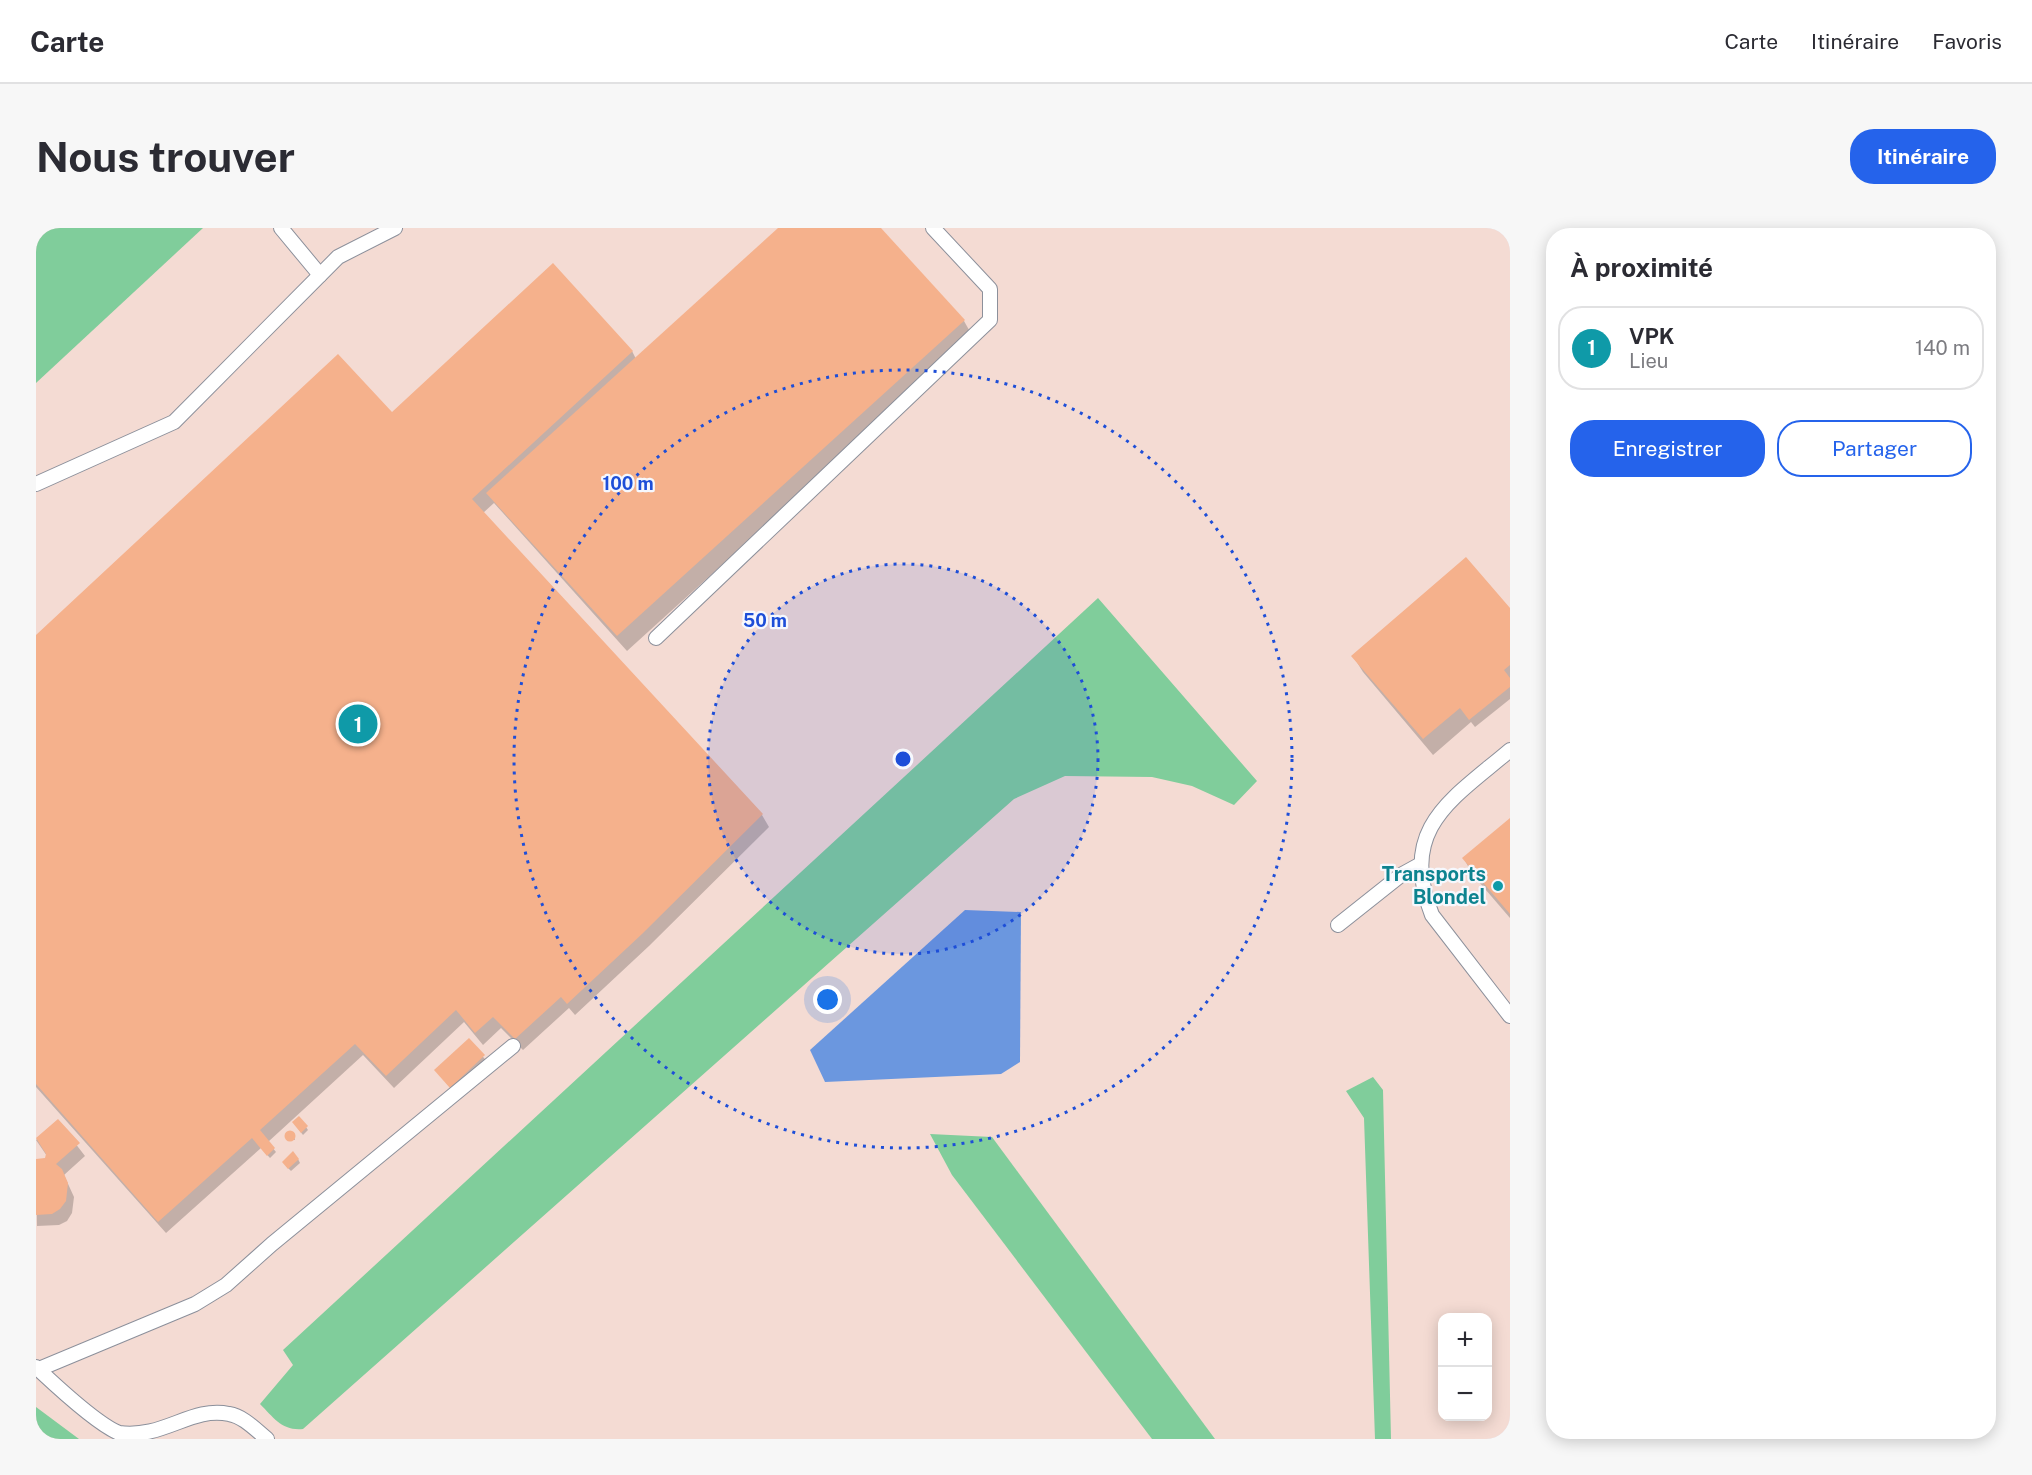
<!DOCTYPE html>
<html lang="fr">
<meta charset="utf-8">
<style>
:root{--surface:#fff;--page:#f7f7f7;--text:#2b2b33;--muted:#7c7c81;--line:#e1e1e2;--accent:#2563eb}
body{margin:0;font-family:"Public Sans",sans-serif;background:var(--page);color:var(--text)}
.controls{position:absolute;right:18px;bottom:18px;display:grid;overflow:hidden;border-radius:12px;box-shadow:0 3px 15px #0003}
.controls button{width:54px;height:54px;display:grid;place-items:center;padding:0;border:0;border-bottom:2px solid var(--line);background:var(--surface);color:var(--text);font:30px sans-serif}
.you{position:absolute;left:792px;top:772px;width:21px;height:21px;margin:-15px;border:4px solid #fff;border-radius:50%;background:#1a73e8;box-shadow:0 0 0 9px #1a73e833}
.badge{display:grid;place-items:center;width:39px;height:39px;border-radius:50%;background:var(--accent);color:#fff;font-size:20px;font-weight:700}
.pin{position:absolute;translate:-50% -50%;border:3px solid #fff;box-shadow:0 2px 6px #0006}
.list{margin:0;padding:0;list-style:none}
h2{display:flex;justify-content:space-between;align-items:center;height:78px;margin:0;padding:0 24px;font-size:26px}
h2 small{font-size:20px;font-weight:400;color:var(--muted)}
.list li{display:grid;grid-template-columns:39px 1fr auto;gap:18px;align-items:center;box-sizing:border-box;height:84px;margin:0 12px 12px;padding:0 12px;border:2px solid var(--line);border-radius:24px}
.list b{display:block;font-size:22px;white-space:nowrap}
.list p{margin:0;font-size:20px;white-space:nowrap;color:var(--muted)}
.list em{font-size:20px;font-style:normal;color:var(--muted)}
.actions{display:flex;gap:12px;padding:18px 24px}
.actions a{flex:1;padding:14px 0;border:2px solid var(--accent);border-radius:24px;text-align:center;font-size:21px;color:var(--accent)}
.actions .main{background:var(--accent);color:#fff}
.map{position:relative;flex:none;width:1474px;height:1211px;overflow:hidden;border-radius:24px}
header{display:flex;align-items:center;gap:36px;box-sizing:border-box;height:84px;padding:0 30px;background:var(--surface);border-bottom:2px solid var(--line)}
header strong{font-size:28px}
nav{display:flex;gap:33px;margin-inline-start:auto;font-size:21px}
.intro{display:flex;align-items:center;justify-content:space-between;box-sizing:border-box;height:144px;padding:0 36px}
h1{margin:0;font-size:42px}
.button{padding:15px 27px;border-radius:24px;background:var(--accent);color:#fff;font-size:21px;font-weight:700}
main{display:flex;gap:36px;padding:0 36px}
aside{flex:1;background:var(--surface);border-radius:24px;box-shadow:0 3px 15px #0003}
.map>svg:first-child{display:block}
.industrial{fill:#f4dbd3;fill-rule:evenodd}
.green{fill:#80cd9b}
.water{fill:#6b97df}
.shadow{fill:#0003}
.building{fill:#f5b18c}
.lines{fill:none;stroke-linecap:round;stroke-linejoin:round}
.lane-casing{stroke:#8c909b;stroke-width:16}
.lane{stroke:#fff;stroke-width:14}
.ring{fill:none;stroke:#1d4ed8;stroke-width:3;stroke-dasharray:3 6}
.culture-dot{fill:#0f9aa8;stroke:#f6f8fd;stroke-width:2}
.labels{text-anchor:middle;stroke-width:4.5;stroke-linejoin:round;paint-order:stroke}
.culture-label{font-size:20px;font-weight:bold;fill:#0d838f;stroke:#f6f8fd;text-anchor:end}
.centre{fill:#1d4ed8;stroke:#f6f8fd;stroke-width:3}
.ring-label{font-size:18px;text-anchor:middle;font-weight:bold;fill:#1d4ed8;stroke:#f6f8fd;stroke-width:4.5;stroke-linejoin:round;paint-order:stroke}
</style>
<header>
<strong>Carte</strong>
<nav><a>Carte</a><a>Itinéraire</a><a>Favoris</a></nav>
</header>
<div class="intro"><h1>Nous trouver</h1><a class="button">Itinéraire</a></div>
<main>
<div class="map">
<svg width="1474" height="1211" viewBox="0 0 1474 1211">
<rect width="100%" height="100%" fill="#e6ebf7"/>
<path class="industrial" d="M 0,0 L 1474,0 L 1474,1211 L 0,1211 ZM 1406,1090 L 1452,1090 L 1452,1188 L 1406,1188 Z"/>
<g class="green">
<polygon points="0,0 167,0 0,155"/>
<path d="M 1062,370 L 1221,553 L 1198,577 L 1156,558 L 1116,549 L 1029,548 L 978,571 L 267,1201 C 246,1203 238,1190 224,1176 L 257,1137 L 247,1122 Z"/>
<polygon points="1337,849 1347,862 1355,1211 1339,1211 1328,890 1310,863"/>
<polygon points="894,906 956,909 1179,1211 1116,1211 916,947"/>
<polygon points="0,1179 43,1211 0,1211"/>
</g>
<polygon class="water" points="929,682 985,684 984,834 965,846 789,854 774,822"/>
<g class="shadow">
<polygon points="744,0 843,0 928,93 937,109 591,423 458,275 447,285 726,587 733,599 613,718 539,787 533,780 487,822 465,800 447,817 428,794 358,860 327,827 232,914 240,924 234,930 225,920 130,1005 0,859 0,409 356,186 596,123 600,131"/>
<polygon points="1430,331 1474,382 1474,471 1439,499 1435,494 1397,527 1327,444 1317,428"/>
<polygon points="1474,592 1474,690 1437,647 1428,631"/>
<polygon points="433,812 453,836 420,867 400,842"/>
<polygon points="22,893 49,928 28,947 38,969 36,985 31,993 23,997 1,998 0,932 10,931 11,928 0,912"/>
<polygon points="260,898 270,899 272,902 267,907"/>
<polygon points="252,905 258,907 259,912 251,911"/>
<polygon points="262,931 264,935 255,943 250,938"/>
</g>
<g class="building">
<polygon points="742,0 845,0 929,92 581,408 450,265"/>
<polygon points="517,35 597,123 436,271 727,586 606,706 531,776 525,769 479,811 457,789 439,805 420,782 350,848 319,816 224,902 239,920 231,928 216,910 122,994 0,856 0,407 302,126 356,184"/>
<polygon points="1430,329 1474,380 1474,437 1468,442 1474,450 1474,459 1433,492 1424,480 1387,511 1315,428"/>
<polygon points="1474,590 1474,686 1426,630"/>
<polygon points="433,810 449,827 414,860 398,842"/>
<polygon points="263,888 272,898 265,905 256,894"/>
<polygon points="22,891 44,915 20,936 26,941 32,955 30,973 24,981 16,986 0,987 0,931 9,930 10,926 0,910"/>
<circle cx="254" cy="908" r="5.5"/>
<polygon points="257,923 263,931 252,941 246,934"/>
</g>
<g class="lines">
<defs>
<g id="lane">
<polyline points="245,0 284,47"/>
<polyline points="0,256 138,194 302,29 359,0"/>
<polyline points="620,410 954,92 954,61 897,0"/>
<path d="M 1474,522 C 1415,572 1362,600 1396,687 L 1474,788"/>
<polyline points="1302,697 1365,647 1385,636"/>
<path d="M 0,1139 C 18,1156 61,1196 83,1205 C 128,1211 155,1178 193,1186 C 207,1188 220,1202 231,1211"/>
<polyline points="3,1141 159,1076 190,1057 236,1016 477,818"/>
</g>
</defs>
<use href="#lane" class="lane-casing"/>
<use href="#lane" class="lane"/>
</g>
<circle cx="867" cy="531" r="195" fill="#1d4ed8" fill-opacity=".12"/>
<g class="ring">
<circle cx="867" cy="531" r="195"/>
<circle cx="867" cy="531" r="389"/>
</g>
<circle class="culture-dot" cx="1462" cy="658" r="6"/>
<g class="labels">
<g class="culture-label">
<text x="1450" y="653">Transports<tspan x="1450" dy="23">Blondel</tspan></text>
</g>
</g>
<circle cx="867" cy="531" r="9" class="centre"/>
<g class="ring-label">
<text x="592" y="262">100 m</text>
<text x="729" y="399">50 m</text>
</g>
</svg>
<div class="controls">
<button>+</button>
<button>−</button>
</div>
<div class="you"></div>
<div class="pin badge" style="left:322px;top:496px;background:#0f9aa8">1</div>
</div>
<aside>
<h2>À proximité<small></small></h2>
<ul class="list">
<li><span class="badge" style="background:#0f9aa8">1</span><div><b>VPK</b><p>Lieu</p></div><em>140 m</em></li>
</ul>
<div class="actions"><a class="main">Enregistrer</a><a>Partager</a></div>
</aside>
</main>
